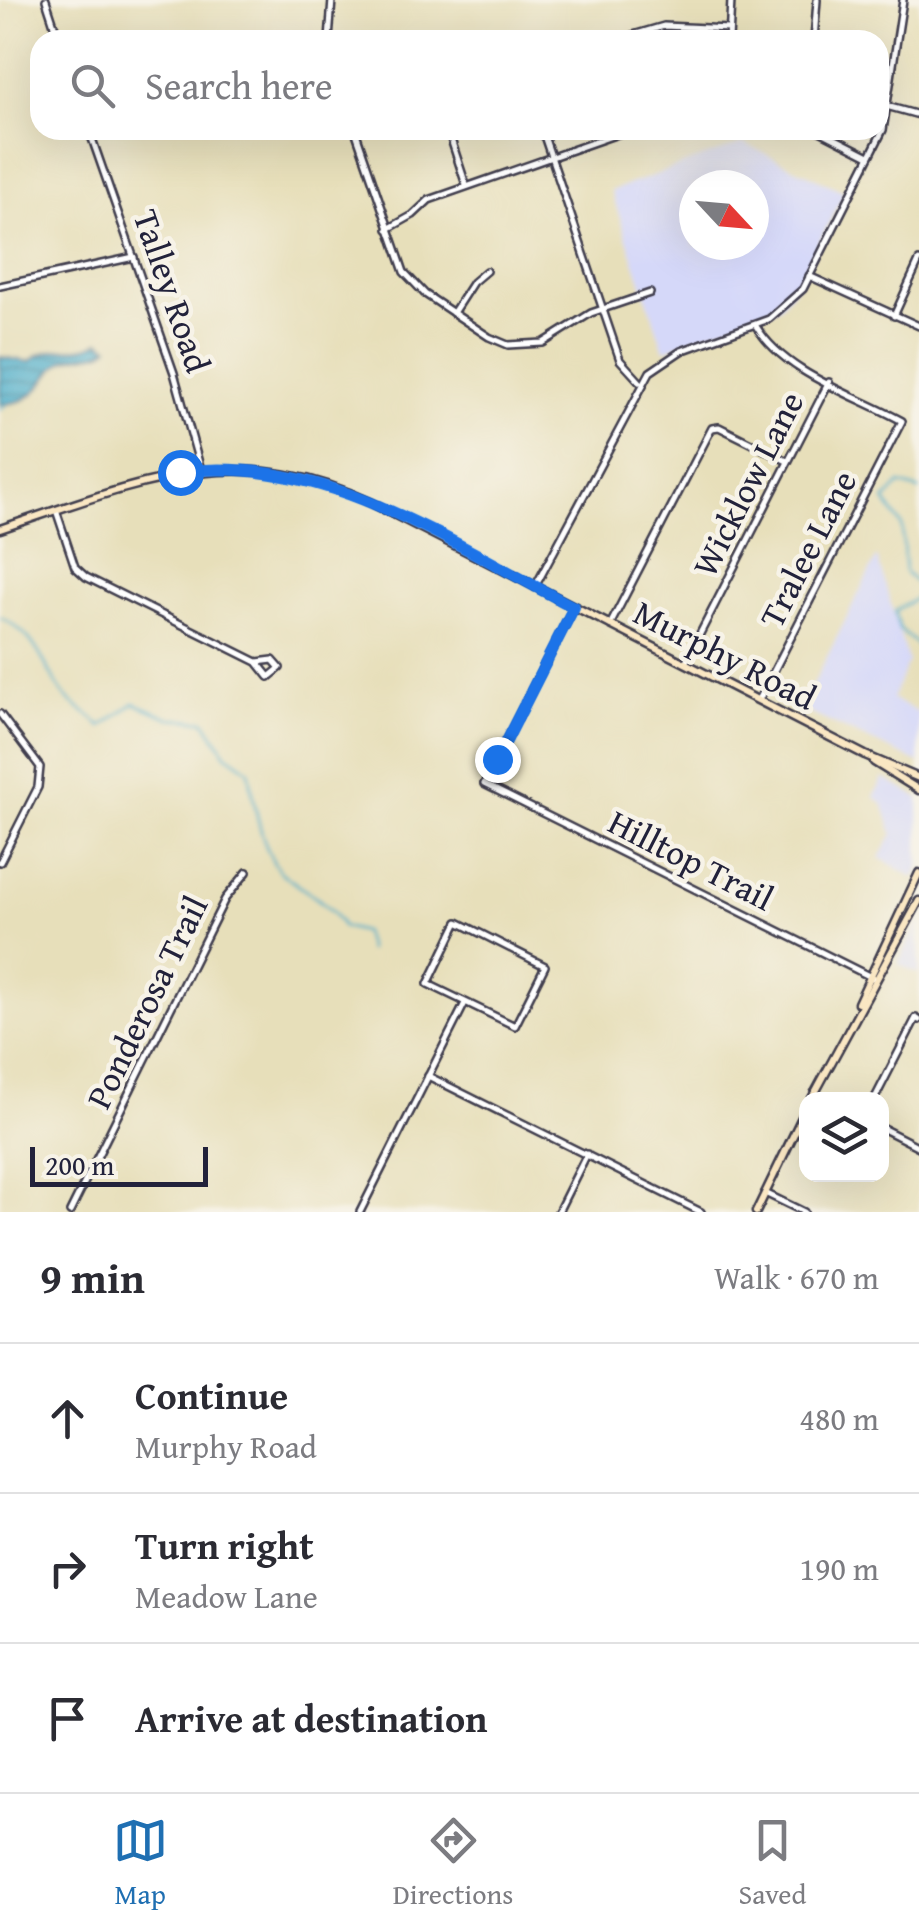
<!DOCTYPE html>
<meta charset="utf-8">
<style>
:root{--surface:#fff;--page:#f2f2f3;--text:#2b2b33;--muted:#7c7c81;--line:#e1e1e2;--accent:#1f6fb2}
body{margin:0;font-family:"Gentium Book Plus",serif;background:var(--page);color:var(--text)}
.controls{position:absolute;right:30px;bottom:30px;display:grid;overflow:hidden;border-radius:20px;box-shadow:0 10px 40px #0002}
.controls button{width:90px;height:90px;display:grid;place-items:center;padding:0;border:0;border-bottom:2px solid var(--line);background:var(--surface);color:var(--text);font:50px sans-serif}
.compass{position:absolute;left:679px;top:170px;width:90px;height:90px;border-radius:50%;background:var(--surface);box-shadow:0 10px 40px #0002;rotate:116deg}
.scale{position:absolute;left:30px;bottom:25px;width:178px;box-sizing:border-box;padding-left:10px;border:5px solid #22223b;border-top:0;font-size:28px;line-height:35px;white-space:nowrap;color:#22223b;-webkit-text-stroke:8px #f7f3e8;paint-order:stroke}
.stop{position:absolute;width:30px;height:30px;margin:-22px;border:8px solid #1a73e8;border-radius:50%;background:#fff}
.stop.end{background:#1a73e8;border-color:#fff;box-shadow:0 2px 10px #0008}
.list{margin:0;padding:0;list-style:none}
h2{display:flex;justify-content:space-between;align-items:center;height:130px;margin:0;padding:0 40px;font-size:42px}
h2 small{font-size:32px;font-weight:400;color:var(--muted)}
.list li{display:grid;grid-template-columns:65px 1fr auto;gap:30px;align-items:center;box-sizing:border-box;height:150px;padding:0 40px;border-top:2px solid var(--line)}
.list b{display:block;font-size:38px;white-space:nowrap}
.list p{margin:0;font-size:32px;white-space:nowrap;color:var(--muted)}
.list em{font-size:32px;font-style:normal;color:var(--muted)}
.icon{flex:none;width:55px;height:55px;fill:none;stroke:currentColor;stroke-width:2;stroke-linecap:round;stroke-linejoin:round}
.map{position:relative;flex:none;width:919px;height:1212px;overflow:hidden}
.search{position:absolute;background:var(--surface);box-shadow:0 10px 40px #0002;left:30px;right:30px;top:30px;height:110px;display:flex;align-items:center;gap:25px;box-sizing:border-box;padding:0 35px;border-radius:30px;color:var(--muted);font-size:38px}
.sheet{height:580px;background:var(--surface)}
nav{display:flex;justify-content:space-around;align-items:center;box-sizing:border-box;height:140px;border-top:2px solid var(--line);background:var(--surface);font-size:28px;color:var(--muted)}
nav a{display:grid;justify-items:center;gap:5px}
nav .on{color:var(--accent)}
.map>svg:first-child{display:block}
.built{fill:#d5d8f9;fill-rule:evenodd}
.water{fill:url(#water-rules);stroke:#366882;stroke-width:2.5}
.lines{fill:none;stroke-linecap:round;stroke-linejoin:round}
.stream{stroke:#4badca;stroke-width:2.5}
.street-casing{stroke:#403e4e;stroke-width:10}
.secondary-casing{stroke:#403e4e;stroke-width:11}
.street{stroke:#fff;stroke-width:5}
.secondary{stroke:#fae7c3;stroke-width:6}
.route{stroke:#1a73e8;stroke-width:12}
.labels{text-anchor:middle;stroke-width:9;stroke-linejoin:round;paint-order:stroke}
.street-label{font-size:35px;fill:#22223b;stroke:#f7f3e8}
</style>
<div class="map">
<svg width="919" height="1212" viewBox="0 0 919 1212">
<defs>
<pattern id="water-rules" width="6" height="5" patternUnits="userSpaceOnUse" patternTransform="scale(2.5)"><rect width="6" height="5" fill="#4badca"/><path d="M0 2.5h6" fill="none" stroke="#3e8ca5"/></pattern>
</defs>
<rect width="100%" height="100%" fill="#f7f3e8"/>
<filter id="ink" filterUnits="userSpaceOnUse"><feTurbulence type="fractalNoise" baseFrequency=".01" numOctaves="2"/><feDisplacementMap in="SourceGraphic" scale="20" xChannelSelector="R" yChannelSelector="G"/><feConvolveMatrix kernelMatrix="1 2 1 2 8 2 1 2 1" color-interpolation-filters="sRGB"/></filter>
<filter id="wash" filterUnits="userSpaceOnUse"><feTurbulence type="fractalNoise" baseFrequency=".0048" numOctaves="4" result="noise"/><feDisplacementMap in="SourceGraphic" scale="40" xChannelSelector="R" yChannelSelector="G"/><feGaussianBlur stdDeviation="2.25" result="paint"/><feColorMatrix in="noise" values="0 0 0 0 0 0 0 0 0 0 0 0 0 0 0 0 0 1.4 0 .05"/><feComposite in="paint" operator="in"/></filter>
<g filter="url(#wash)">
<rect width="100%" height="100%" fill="#e7dfba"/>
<g class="built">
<path d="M 743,143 L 845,192 L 798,284 L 779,307 L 664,350 L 611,191 ZM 694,185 L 754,185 L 754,245 L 694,245 Z"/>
<polygon points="877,557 908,662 892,699 919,713 919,763 801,709"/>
<polygon points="883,778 919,798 919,867 914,878 880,858 893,834 883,803 874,797"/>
<polygon points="919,921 919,974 898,964"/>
</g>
<path class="water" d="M 100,341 L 109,347 C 98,358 78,353 64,361 C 39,375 44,403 0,404 L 0,357 L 30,362 C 50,342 79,356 100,341 Z"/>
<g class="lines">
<g class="stream">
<polyline points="0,409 5,405"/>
<polyline points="919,490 900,484 885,500 902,526 905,573 919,585"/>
<polyline points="919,596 895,611 899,629 919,646"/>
<path d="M 0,617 C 40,637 40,663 65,696 C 76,709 91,714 101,727 L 134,703 L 170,718 L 205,721 L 226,754 L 249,770 C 253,798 262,857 284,875 C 307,893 327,900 343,927 L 363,932 L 368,950"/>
</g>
</g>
</g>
<g filter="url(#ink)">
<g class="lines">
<defs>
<g id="street">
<polyline points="46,0 59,40"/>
<polyline points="511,38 511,40"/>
<polyline points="329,40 332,0"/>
<polyline points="616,40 664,26 729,29"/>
<polyline points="729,40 731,0"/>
<polyline points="814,40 817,0"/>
<polyline points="890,107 919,115"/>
<polyline points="89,130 174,373 201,470"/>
<polyline points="355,130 404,272 425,294 489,337 508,345 543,343 591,313 650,293"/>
<polyline points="448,130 466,185"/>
<polyline points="542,130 620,360 640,382"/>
<polyline points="818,130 869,156"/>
<polyline points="91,137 111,130"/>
<polyline points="388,229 413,215 429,200 629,130"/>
<polyline points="809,276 919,326"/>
<polyline points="0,286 134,257"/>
<polyline points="453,313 473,282 486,271"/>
<polyline points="894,316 919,261"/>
<path d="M 756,326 C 785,374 853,394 902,421 L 759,700"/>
<polyline points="56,510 75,567 86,577 257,662 269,677 280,668 273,660 257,662"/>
<polyline points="535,587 650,372 681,351 769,319 803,289 883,130 903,0"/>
<polyline points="574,607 484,784 873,978"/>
<polyline points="610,625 712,428 719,427 787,461"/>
<polyline points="685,663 829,382"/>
<polyline points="0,714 40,767 38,787 0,862"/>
<polygon points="458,922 545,966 515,1026 428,984"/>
<polyline points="428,1076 701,1212"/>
<polyline points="814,1093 826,1100"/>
<polyline points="874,1100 916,1018 919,1020"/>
<polyline points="882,1128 919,1147"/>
<polyline points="765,1193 804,1212"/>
<polyline points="70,1212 225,899 247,872"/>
<polyline points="360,1212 465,1003"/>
<polyline points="558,1212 587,1154"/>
</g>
<g id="secondary">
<path d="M 0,529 C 132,485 236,437 372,503 L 865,755 L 919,778"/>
<polyline points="874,762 919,790"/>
<polyline points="858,1003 919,873"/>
<polyline points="811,1100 919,901"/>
<polyline points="756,1212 806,1109"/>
</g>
</defs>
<use href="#street" class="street-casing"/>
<use href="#secondary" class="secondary-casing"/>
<use href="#street" class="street"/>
<use href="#secondary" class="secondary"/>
</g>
</g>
<g class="lines" filter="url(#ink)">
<path class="route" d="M 180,472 C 325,453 451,544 574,607 L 497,759"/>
</g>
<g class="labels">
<g class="street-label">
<text transform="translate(172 291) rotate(71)" y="12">Talley Road</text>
<text transform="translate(748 484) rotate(-63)" y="12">Wicklow Lane</text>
<text transform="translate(808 549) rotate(-63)" y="12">Tralee Lane</text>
<text transform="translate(725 655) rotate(27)" y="12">Murphy Road</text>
<text transform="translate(691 860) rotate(27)" y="12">Hilltop Trail</text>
<text transform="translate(147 1002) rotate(-64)" y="12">Ponderosa Trail</text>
</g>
</g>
</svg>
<div class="controls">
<button><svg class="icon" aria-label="layers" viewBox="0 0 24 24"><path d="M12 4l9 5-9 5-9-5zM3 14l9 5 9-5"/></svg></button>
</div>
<svg class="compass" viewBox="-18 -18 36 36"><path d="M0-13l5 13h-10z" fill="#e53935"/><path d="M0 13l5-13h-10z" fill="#7c7c81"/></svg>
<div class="scale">200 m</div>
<div class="stop" style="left:180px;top:472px"></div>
<div class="stop end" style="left:497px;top:759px"></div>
<div class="search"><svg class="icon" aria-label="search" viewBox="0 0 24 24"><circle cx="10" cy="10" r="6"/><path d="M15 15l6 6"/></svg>Search here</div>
</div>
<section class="sheet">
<h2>9 min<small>Walk · 670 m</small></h2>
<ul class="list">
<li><svg class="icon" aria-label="ahead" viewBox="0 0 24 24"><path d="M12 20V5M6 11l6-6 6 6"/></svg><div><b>Continue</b><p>Murphy Road</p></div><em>480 m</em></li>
<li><svg class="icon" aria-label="right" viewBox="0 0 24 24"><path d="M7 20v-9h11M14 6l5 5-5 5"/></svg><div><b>Turn right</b><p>Meadow Lane</p></div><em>190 m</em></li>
<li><svg class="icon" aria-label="arrive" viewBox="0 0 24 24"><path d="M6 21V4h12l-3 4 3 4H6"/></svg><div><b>Arrive at destination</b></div></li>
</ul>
</section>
<nav>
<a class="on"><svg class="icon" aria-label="map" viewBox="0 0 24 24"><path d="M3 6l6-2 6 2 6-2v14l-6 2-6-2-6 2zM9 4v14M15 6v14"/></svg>Map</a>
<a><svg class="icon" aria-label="directions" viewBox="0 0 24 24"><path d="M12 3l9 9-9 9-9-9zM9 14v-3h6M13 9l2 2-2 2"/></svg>Directions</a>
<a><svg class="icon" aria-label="saved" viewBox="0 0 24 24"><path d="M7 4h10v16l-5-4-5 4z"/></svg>Saved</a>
</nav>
